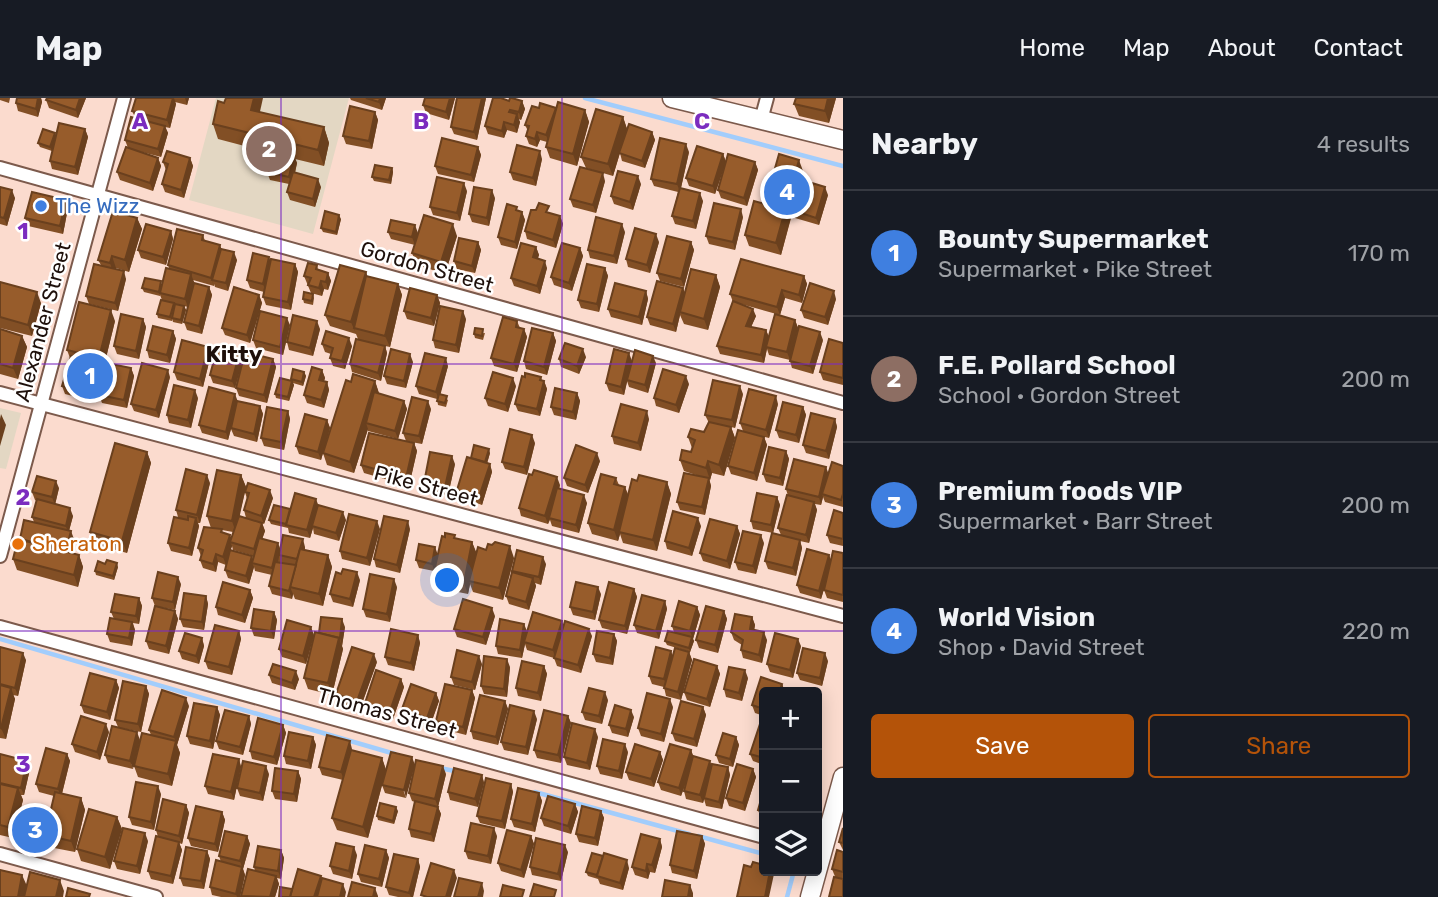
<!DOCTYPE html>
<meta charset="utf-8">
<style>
:root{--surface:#171b24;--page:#20242c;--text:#f1f3f6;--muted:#9ea1a6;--line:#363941;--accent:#b45309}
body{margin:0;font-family:Rubik,sans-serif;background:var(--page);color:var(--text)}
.controls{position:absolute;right:21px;bottom:21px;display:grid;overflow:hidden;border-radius:7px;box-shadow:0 4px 18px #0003}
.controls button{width:63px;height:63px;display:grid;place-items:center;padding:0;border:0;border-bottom:2px solid var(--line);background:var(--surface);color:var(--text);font:35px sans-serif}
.you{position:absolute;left:448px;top:483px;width:24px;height:24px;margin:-18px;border:5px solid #fff;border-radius:50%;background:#1a73e8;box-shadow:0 0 0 10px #1a73e833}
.badge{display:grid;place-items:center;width:46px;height:46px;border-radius:50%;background:var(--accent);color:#fff;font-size:23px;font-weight:700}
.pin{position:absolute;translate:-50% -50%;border:4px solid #fff;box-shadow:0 2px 7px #0006}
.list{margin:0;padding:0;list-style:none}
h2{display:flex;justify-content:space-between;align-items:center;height:91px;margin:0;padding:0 28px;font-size:30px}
h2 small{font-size:23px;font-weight:400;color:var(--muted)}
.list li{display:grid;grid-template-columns:46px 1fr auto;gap:21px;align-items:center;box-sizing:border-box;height:126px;padding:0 28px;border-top:2px solid var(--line)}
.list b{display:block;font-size:26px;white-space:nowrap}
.list p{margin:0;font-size:23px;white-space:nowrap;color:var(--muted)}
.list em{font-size:23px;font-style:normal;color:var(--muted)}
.actions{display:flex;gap:14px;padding:21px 28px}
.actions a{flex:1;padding:16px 0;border:2px solid var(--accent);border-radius:7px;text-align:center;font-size:24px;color:var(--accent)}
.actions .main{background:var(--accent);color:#fff}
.icon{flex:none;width:38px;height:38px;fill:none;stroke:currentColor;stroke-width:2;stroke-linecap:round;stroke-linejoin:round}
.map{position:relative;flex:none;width:843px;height:799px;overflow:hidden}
header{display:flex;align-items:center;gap:42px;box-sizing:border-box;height:98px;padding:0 35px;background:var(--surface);border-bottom:2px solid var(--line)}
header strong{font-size:33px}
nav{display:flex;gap:38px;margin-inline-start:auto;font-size:24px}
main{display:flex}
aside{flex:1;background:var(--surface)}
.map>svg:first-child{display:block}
.education{fill:#e3d7c3}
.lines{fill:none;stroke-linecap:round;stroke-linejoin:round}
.stream{stroke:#a2cdfc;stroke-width:4.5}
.street-casing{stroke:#7c5a4c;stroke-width:16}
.secondary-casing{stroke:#7c5a4c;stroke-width:21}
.street{stroke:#fff;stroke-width:12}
.secondary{stroke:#fff;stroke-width:18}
.wall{fill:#824f25;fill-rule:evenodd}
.shaded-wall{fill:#6a401e}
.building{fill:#975c2b;stroke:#6a401e;stroke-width:2}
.grid{fill:none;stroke:#7b2cbf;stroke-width:2;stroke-opacity:0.55}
.shop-dot{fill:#3f7fe0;stroke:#fff;stroke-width:2.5}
.food-dot{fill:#e8710a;stroke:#fff;stroke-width:2.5}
.labels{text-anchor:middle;stroke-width:5;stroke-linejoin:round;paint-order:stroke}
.shop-label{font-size:21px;fill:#366cbe;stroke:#fff;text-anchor:start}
.street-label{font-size:21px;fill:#1e100b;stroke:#fff}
.food-label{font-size:21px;fill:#c56008;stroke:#fff;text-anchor:start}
.neighbourhood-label{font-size:23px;font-weight:bold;fill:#1e100b;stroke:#fff}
.grid-label{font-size:23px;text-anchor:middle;font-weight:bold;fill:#7b2cbf;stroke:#fff;stroke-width:5;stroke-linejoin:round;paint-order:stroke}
</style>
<header>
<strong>Map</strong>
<nav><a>Home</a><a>Map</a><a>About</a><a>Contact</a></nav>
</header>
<main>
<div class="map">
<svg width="843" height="799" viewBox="0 0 843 799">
<rect width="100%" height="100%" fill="#fbdbce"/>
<g class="education">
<polygon points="216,0 349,0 313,136 189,102"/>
<polygon points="0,310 21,315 6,371 0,370"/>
</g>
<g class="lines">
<g class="stream">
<polyline points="585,0 843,68"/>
<polyline points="0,541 395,656"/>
<polyline points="440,670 459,674"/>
<polyline points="535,694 689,736"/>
<polyline points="698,738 764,756"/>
<polyline points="787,799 794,773"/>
</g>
<defs>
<g id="street">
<polyline points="761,22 767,0"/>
<polyline points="0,70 843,305"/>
<polyline points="0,295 843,518"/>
<polyline points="0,458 124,0"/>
<polyline points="0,529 764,739"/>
<polyline points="0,756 156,799"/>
</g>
<g id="secondary">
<polyline points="672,0 843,42"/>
<polyline points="810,799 843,679"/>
</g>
</defs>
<use href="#street" class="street-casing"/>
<use href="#secondary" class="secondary-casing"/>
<use href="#street" class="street"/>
<use href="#secondary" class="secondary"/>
</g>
<g class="wall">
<polygon points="0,0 10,0 9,5 0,2"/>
<polygon points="17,0 41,0 42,4 38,19 18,13 16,5"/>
<polygon points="86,0 78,20 49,10 46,2"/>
<polygon points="136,0 189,0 187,7 175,4 176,6 170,30 165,29 168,35 161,59 130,51 158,60 161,68 153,93 120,82 117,74 128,50 125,42 135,19 132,13"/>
<polygon points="350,0 386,0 382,12 351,2"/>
<polygon points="455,0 449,22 426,15 423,7"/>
<polygon points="486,0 477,42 454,36 451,29"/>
<polygon points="493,0 502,0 503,1 509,3 522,3 525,11 521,22 518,21 520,24 517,35 507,32 504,40 488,36 485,28"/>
<polygon points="836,0 829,25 799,18 794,6"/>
<polygon points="539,10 585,12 589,24 577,68 550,60 546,49 547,44 540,42 537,49 529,46 526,38 528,33 525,27"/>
<polygon points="260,14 324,29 329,45 324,68 295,61 297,65 295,75 321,89 315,109 290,102 287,94 289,86 270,82 267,74 271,55 218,41 213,26"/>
<polygon points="375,14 378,22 372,51 346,46 343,38"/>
<polygon points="623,19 627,31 621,52 652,34 655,42 645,70 622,63 620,55 613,78 586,70 581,59"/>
<polygon points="85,31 88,39 78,77 52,71 50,63 52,53 40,49 38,45 55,35 56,38"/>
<polygon points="478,49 481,57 474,84 438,76 435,68"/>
<polygon points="689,54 681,90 703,103 696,131 675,126 672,118 678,94 654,88 651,81"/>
<polygon points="723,56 726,64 715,96 689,88 686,80"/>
<polygon points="190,60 193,68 184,100 165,94 162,86 166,72 163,64"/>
<polygon points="542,61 536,88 513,82 510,74"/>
<polygon points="755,64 758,72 747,108 721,100 718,92"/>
<polygon points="392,70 393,74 391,86 374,83 372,79"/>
<polygon points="803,73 795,103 828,97 819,127 795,120 793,113 781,157 749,148 745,137 765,106"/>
<polygon points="605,83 596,115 573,109 570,101"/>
<polygon points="641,86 633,112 614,106 611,98"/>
<polygon points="0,89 15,100 7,128 0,126"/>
<polygon points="467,93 460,123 433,117 430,109"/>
<polygon points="495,100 489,128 472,124 469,116"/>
<polygon points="66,102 68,110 63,136 28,128 25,120"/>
<polygon points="536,112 560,118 563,126 556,150 527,141 525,133"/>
<polygon points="522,114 525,122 517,151 501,147 498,139"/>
<polygon points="743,119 735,152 709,146 706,138"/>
<polygon points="137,120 142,131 129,174 116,170 116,171 126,181 118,213 89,206 86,198 101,167 98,162"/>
<polygon points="341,121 337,137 323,134 321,130"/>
<polygon points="171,133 173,141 166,167 141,160 138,152"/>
<polygon points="388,134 418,135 416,144 457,138 445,176 417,167 412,155 415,147 391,141"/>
<polygon points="625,134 617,166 590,160 588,152"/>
<polygon points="203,137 205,143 222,151 237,162 228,193 215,189 214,186 214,188 193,182 194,184 188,209 184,208 186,212 182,226 173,224 172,221 172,223 158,220 157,216 162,202 160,197 160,198 144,194 142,190 162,186 169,170 168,167"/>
<polygon points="478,144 481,152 475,175 457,171 454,163"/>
<polygon points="659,144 650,175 628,169 626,161"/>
<polygon points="691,144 694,152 684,189 660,183 657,175"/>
<polygon points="536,149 539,157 537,161 547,170 540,196 514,188 511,180"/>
<polygon points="580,150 583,158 572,193 554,187 551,179"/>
<polygon points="271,163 295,166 298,174 291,212 266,207 263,199 264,194 250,190 247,182"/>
<polygon points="317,167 318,172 328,175 331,183 328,192 324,191 322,198 311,195 304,178"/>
<polygon points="605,170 608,178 599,214 581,210 578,202"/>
<polygon points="366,174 367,179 398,186 402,197 390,249 385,248 387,255 381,283 352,274 350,266 358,241 356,236 330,228 325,217"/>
<polygon points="716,177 720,189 708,232 684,226 680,217 676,234 650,227 647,219 683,190 685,195"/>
<polygon points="804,178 807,186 802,205 785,200 780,217 741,206 756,218 751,229 766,232 769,239 795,222 798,230 790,262 769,257 767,251 764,265 720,256 717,248 733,204 730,196"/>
<polygon points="0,184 41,205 32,238 0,230"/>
<polygon points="209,189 212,197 202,236 187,232 184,224"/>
<polygon points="646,193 648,201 642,227 611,219 608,211"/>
<polygon points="313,196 314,200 313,207 304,205 303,201"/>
<polygon points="259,197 262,205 250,245 225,237 222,230"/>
<polygon points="437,197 440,205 434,228 407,221 404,213"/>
<polygon points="836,201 828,227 804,220 801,212"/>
<polygon points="143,221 146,229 139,261 117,256 114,248"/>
<polygon points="466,221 459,255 435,250 433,242"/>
<polygon points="115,223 103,272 104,275 96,304 65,296 62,288 70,260 67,252"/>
<polygon points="517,223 520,230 524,231 527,239 517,274 494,268 491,260"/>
<polygon points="290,227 283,257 256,250 253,242"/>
<polygon points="0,231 22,238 27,249 18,281 0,276"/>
<polygon points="320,231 313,258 289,252 287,244"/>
<polygon points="173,233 176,241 170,265 149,260 147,252"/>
<polygon points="485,235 483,242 475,240 474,236"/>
<polygon points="553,235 556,243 547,277 526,271 524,263"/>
<polygon points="823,242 813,276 792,270 790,263"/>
<polygon points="843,245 843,287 823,282 820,274"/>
<polygon points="322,246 352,248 345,271 333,268 330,260 331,256 325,254"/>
<polygon points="208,249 211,256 203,289 177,282 174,274"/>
<polygon points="586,259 579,276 561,269 559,261"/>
<polygon points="273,261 276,269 267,305 239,298 236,290"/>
<polygon points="632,263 656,265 648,295 629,289 627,283 624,297 609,293 606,285"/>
<polygon points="413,264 406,290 387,286 384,278"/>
<polygon points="242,265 235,290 213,285 210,277"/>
<polygon points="448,268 440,296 448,302 446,309 438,307 437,301 419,296 416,288"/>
<polygon points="131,270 134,278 127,310 102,305 99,297"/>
<polygon points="322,272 325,280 324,283 327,284 329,292 324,310 307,305 304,297"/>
<polygon points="304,274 306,278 303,288 293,285 294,287 289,303 276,300 275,296 291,283 291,281"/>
<polygon points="170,279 159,320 134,313 131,306"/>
<polygon points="375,283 379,296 404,303 407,311 398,341 368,333 368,331 354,375 327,367 323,355 321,362 299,356 296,348 327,322 330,330 324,354 351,284"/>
<polygon points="542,283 544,283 547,291 540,318 518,313 515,306"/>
<polygon points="689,286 679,315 656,308 654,300"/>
<polygon points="516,288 508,314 488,308 485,300"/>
<polygon points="577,295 580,303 576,322 554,317 551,309"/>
<polygon points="743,296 735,330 731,329 735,340 724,378 712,375 710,382 709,381 711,388 705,417 680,412 677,404 699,378 684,373 680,362 691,354 692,350 688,339 704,334 709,325 705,317"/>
<polygon points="198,300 191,330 169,325 167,317"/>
<polygon points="238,303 260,308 263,316 257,344 234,338 231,331 228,342 202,335 199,327"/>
<polygon points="778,306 769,340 745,334 764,339 767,347 757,383 731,376 728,368 743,333 740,325"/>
<polygon points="803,309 806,317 799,345 779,340 776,332"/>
<polygon points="431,311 422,346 406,343 403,335"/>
<polygon points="288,313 290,321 284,352 264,348 261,340"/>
<polygon points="649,321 641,353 614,346 612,338"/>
<polygon points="835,321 837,329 829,361 806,355 803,347"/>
<polygon points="414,345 417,353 409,388 364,375 361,367"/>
<polygon points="535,345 527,377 505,371 502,364"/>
<polygon points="786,353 789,361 783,388 766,384 763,376"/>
<polygon points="147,354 151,365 127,455 94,446 90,434"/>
<polygon points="490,355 487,365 490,366 492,374 482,407 460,399 457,392 471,360"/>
<polygon points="600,363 588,395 567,388 564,380"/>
<polygon points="455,366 448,397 426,393 424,385"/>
<polygon points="843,368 843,409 825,404 823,399 821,407 815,406 817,412 809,445 800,443 802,450 796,478 768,471 765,463 781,437 778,430 788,398 786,391 829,375"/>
<path d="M 241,377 L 246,389 L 273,400 L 264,426 L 262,425 L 265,433 L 262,441 L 280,451 L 305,449 L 305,452 L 328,457 L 332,469 L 323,508 L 295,501 L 293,496 L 292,501 L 272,496 L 269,488 L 272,477 L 255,473 L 254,469 L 249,486 L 228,480 L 225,472 L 226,467 L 218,464 L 216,474 L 203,470 L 200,462 L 201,458 L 198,450 L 211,430 L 207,418 ZM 245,394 L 247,401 L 244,412 L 246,420 L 239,418 ZM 222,432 L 233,434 L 231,441 L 223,435 ZM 232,448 L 233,452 L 254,458 L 253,462 L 252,458 L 230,453 Z"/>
<polygon points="616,380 619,387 625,389 628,396 637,383 667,384 671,396 657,453 623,445 620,436 618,443 592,436 588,425"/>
<polygon points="210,385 200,425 198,425 199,428 192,458 171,453 168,445 178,419 176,412"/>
<polygon points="560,387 559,391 587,405 579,435 552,428 550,422 548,426 521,418 519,410"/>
<polygon points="59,390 55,406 73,418 69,433 74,441 71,455 79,457 83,469 78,489 17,472 13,461 20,442 34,424 32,419 37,403 35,402 32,394"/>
<polygon points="777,399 780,407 773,435 753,431 751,423"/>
<polygon points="318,407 346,422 339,443 314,436 313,430 310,440 289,435 288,430 271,426 269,422 290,411"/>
<polygon points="843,415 843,448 830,445 827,437"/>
<polygon points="701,428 692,458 667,451 665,443"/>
<polygon points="737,428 740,436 730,471 703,463 700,455"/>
<polygon points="380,431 370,468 342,461 340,453"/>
<polygon points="410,431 400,475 376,469 374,461"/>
<polygon points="456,441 472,444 476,455 514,460 503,502 473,494 470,486 468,496 438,490 433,478 434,473 419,470 416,462 438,456"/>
<polygon points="764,445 756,476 738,472 735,464"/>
<polygon points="843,455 843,504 827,500 824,492 825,488 821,501 800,495 797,487 829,457 831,463"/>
<polygon points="546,466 541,487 535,485 536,488 529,512 509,506 506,498 513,474 512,473"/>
<polygon points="118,469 114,482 96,477 95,473"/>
<polygon points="360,482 353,509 333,504 330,496"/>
<polygon points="181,486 175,512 155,508 152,500"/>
<polygon points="397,489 390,524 366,519 363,511"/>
<polygon points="634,491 637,499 627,536 602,530 599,522"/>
<polygon points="250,492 253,500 245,525 218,517 216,509"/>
<polygon points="601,496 595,522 573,517 570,509"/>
<polygon points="206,498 208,506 204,532 183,529 180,521"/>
<polygon points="139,500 142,508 139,526 133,525 135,532 132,548 110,544 107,536 114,521 111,514"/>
<polygon points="665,503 667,511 659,541 637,535 634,527"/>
<polygon points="697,509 700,517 693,541 694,543 690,554 667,547 665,543 674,534 672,528"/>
<polygon points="175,513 178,521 169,556 149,551 146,543"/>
<polygon points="724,513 727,521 718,555 699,550 696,542"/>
<polygon points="274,514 277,522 274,541 254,538 251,530"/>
<polygon points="495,518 486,547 457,539 454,531"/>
<polygon points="752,519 755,527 754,532 767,542 762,565 743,560 741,552 742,547 734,542 731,534"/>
<polygon points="564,528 592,538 581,575 557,568 554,560 527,552 525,546 522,560 498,556 496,548 527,534"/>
<polygon points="345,529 342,548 343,551 332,597 308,591 304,580 319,535"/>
<polygon points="239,533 241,541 232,577 208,571 205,563"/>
<polygon points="614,536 617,543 613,567 596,564 593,556"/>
<polygon points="314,537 306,566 282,559 279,551"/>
<polygon points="418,537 420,545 414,573 388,567 385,559"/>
<polygon points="202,540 204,548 199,566 182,561 179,553"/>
<polygon points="801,548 793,580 770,574 767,566"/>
<polygon points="0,549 26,562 18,598 13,597 15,601 6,641 0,640"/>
<polygon points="689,554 692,562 681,602 666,598 664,589 652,586 649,578"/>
<polygon points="828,563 822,588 800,582 797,575"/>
<polygon points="377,564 360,611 338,604 336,596"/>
<polygon points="482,566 475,592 454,587 451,579"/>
<polygon points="544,568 547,576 541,603 518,598 516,590"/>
<polygon points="717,568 720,576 710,609 687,602 684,594"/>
<polygon points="510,569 507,599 484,596 481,588"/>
<polygon points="269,577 299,581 295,592 272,585"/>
<polygon points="761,579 782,586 785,594 764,594 764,618 755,615 752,607"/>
<polygon points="748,580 742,603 726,599 724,591"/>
<polygon points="401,581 404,589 393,621 368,613 365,605"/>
<polygon points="116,582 119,590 110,622 84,615 81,607"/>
<polygon points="146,588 149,596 141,634 121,630 133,671 108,665 105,657 118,629 115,622"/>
<polygon points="472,592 475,600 466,637 439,630 436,623"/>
<polygon points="436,595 439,603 430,628 405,619 402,611"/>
<polygon points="608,602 602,626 585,622 582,614"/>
<polygon points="505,603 508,611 498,647 473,641 471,633"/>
<polygon points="189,608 177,647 180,655 172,688 138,679 134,668 151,637 149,632"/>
<polygon points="217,609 220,617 213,651 190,646 187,638"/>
<polygon points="673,609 664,644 641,638 638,630"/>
<polygon points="703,609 706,617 697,649 675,643 672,635"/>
<polygon points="249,618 251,626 243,657 219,651 216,643"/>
<polygon points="568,618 571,625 561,665 537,660 534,652"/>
<polygon points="634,619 628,639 612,635 609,627"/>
<polygon points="537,621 528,657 504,652 501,644"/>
<polygon points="764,621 764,667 753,663 750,656"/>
<polygon points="283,627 286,635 277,667 252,661 250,653"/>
<polygon points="109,634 100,662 75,654 72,646"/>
<polygon points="313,639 316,647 311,671 286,666 284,658"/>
<polygon points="598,639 590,672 567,667 564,659"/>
<polygon points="736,639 739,647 733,669 719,665 716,657"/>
<polygon points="352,651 352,652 382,660 386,672 391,654 406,700 385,695 382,687 385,676 368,740 337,732 332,720 343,682 322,677 319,669"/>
<polygon points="691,652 693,658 712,668 728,669 730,677 722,711 706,708 704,701 703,705 686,701 684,693 686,685 681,698 661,692 658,684"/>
<polygon points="628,654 622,681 600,676 597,668"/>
<polygon points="660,654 663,662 654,689 629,682 626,674"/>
<polygon points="0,656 27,663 30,671 24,697 21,697 23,702 13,740 0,737"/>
<polygon points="67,656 70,663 62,696 81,700 85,712 75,754 49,749 46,739 42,750 18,744 15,736 48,725 54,698 39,694 36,686"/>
<polygon points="239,661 241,669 234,702 208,696 205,688"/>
<polygon points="753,671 756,679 745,713 729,708 726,700"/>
<polygon points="298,673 301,681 297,704 275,701 272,693"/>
<polygon points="269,676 263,703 240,698 237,690"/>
<polygon points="446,676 438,709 441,716 434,744 411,739 409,731 415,704 412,703 409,695"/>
<polygon points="482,677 484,685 478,709 450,702 448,694"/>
<polygon points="511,686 513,694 505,731 480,725 477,718"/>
<polygon points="764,691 764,721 761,720 758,712"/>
<polygon points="539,695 542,703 535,734 514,729 511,721"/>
<polygon points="161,696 154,732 132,727 129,719"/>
<polygon points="575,706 578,714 571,736 544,728 541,720"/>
<polygon points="186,707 189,715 182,746 179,745 182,752 173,786 151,781 148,773 158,739 156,732"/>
<polygon points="398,713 394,726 378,722 377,718"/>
<polygon points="601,713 604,720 598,748 579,744 576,736"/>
<polygon points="222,714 225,722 218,754 191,748 188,740"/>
<polygon points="117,719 122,731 110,771 81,763 77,751"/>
<polygon points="843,730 843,752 839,744"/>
<polygon points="247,738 250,746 243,771 245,777 240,799 221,799 212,797 210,789 221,764 219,758"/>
<polygon points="497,738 491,766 468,761 465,753"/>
<polygon points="531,738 534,746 524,780 501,773 498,765"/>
<polygon points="702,738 705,746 697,781 672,775 670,767"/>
<polygon points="660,741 662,749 655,775 650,774 648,781 635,777 632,769"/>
<polygon points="148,743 140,776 117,771 114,763"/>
<polygon points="281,752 284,760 281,781 277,780 279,786 275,799 242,799 255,773 254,769"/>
<polygon points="386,752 389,760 382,789 361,784 358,776"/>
<polygon points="207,753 210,761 204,791 183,788 180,780"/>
<polygon points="568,754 561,783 532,777 530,769"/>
<polygon points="843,754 843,799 832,771"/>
<polygon points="357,757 352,781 333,776 330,768"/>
<polygon points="418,761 420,769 413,799 398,799 389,797 386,789"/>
<polygon points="629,770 623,792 600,786 598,781 588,778 586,774"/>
</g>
<g class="shaded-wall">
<polygon points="37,0 41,0 42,4 38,19 36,11"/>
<polygon points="80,0 86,0 78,20 76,12"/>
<polygon points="173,0 174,0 176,6 170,30 167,22"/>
<polygon points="185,0 189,0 187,7"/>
<polygon points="254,0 263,0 257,27 251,12"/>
<polygon points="380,0 386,0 382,12 379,4"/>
<polygon points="450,0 455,0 449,22 446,14"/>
<polygon points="482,0 486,0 477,42 474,34"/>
<polygon points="828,0 836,0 829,25 825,13"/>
<polygon points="522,3 525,11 521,22 519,14"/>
<polygon points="556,10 549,45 546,37"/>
<polygon points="585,12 589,24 577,68 573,56"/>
<polygon points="375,14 378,22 372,51 369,43"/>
<polygon points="517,16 520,24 517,35 514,27"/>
<polygon points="623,19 627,31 613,78 608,66"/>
<polygon points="504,24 507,32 504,40 502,33"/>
<polygon points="165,28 168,35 161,59 158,51"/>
<polygon points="324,29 329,45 324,68 318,52"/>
<polygon points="85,31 88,39 78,77 75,69"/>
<polygon points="537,34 540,42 537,49 535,41"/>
<polygon points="652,34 655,42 645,70 642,63"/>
<polygon points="55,35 56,39 52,53 50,49"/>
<polygon points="686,46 689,54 680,94 677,86"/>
<polygon points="478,49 481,57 474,84 471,77"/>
<polygon points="540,53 542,61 536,88 533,80"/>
<polygon points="723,56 726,64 715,96 713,88"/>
<polygon points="294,57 297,65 292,87 289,79"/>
<polygon points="158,60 161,68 153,93 150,85"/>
<polygon points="190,60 193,68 184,100 181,92"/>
<polygon points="799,62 803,73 781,157 776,145"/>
<polygon points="755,64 758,72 747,108 744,100"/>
<polygon points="392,70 393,74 391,86 389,82"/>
<polygon points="603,75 605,83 596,115 593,107"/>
<polygon points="638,78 641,86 633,112 630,104"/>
<polygon points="318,81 321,89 315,109 313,101"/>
<polygon points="464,85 467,93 460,123 457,115"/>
<polygon points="825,89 828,97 819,127 816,120"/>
<polygon points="12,92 15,100 7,128 4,120"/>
<polygon points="492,92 495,100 489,128 487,120"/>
<polygon points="700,95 703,103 696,131 693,123"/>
<polygon points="66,102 68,110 63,136 60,128"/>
<polygon points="741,111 743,119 735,152 733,144"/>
<polygon points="522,114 525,122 517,151 515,144"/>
<polygon points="339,117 341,121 337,137 336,134"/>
<polygon points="560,118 563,126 556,150 553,142"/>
<polygon points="137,120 142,131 129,174 125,162"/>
<polygon points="453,126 457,138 445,176 441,164"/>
<polygon points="622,126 625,134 617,166 614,158"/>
<polygon points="415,127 418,135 415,147 412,139"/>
<polygon points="171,133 173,141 166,167 163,159"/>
<polygon points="656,136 659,144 650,175 647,167"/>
<polygon points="478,144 481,152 475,175 472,168"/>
<polygon points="691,144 694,152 684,189 681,181"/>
<polygon points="220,147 223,155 212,182 214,188 211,180"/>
<polygon points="536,149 539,157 536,167 533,159"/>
<polygon points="580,150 583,158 572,193 569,185"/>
<polygon points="234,154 237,162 228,193 226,185"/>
<polygon points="112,158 116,170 114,177 110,165"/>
<polygon points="269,159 272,167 266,194 263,186"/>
<polygon points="545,163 547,170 540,196 537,188"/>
<polygon points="295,166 298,174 291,212 288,204"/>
<polygon points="605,170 608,178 599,214 597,206"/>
<polygon points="124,173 126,181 118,213 115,205"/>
<polygon points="366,174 370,186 354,230 356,236 351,224"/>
<polygon points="328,175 331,183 328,192 326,184"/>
<polygon points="191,176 194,184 188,209 185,201"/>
<polygon points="716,177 720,189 708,232 704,221"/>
<polygon points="804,178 807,186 802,205 799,197"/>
<polygon points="321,183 324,191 322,198 319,190"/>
<polygon points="398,186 402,197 390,249 385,238"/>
<polygon points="209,189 212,197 202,236 199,228"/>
<polygon points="683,190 686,198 680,214 680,217 676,234 673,226"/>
<polygon points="782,192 785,200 780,217 777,209"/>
<polygon points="646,193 648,201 642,227 639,219"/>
<polygon points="834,193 836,201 828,227 825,219"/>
<polygon points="37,194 41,205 32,238 28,227"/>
<polygon points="259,197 262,205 250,245 247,237"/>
<polygon points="437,197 440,205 434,228 431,220"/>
<polygon points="184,208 186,212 182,226 181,222"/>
<polygon points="753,211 756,218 748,236 746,228"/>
<polygon points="111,212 115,223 103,272 99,260"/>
<polygon points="463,213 466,221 459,255 456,247"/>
<polygon points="287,220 290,227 283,257 280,249"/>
<polygon points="143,221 146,229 139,261 136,253"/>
<polygon points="795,222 798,230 790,262 787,254"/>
<polygon points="317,223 320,231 313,258 310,250"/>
<polygon points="524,231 527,239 517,274 514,266"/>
<polygon points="766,232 769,240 764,265 761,257"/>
<polygon points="173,233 176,241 170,265 167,257"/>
<polygon points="820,234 823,242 813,276 810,268"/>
<polygon points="553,235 556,243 547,277 544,269"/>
<polygon points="22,238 27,249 18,281 13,270"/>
<polygon points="349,240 352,248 345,271 342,263"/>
<polygon points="385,248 387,255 381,283 378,275"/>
<polygon points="208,249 211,256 203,289 200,281"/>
<polygon points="583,251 586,259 579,276 577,268"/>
<polygon points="629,255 632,263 624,297 621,289"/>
<polygon points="410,256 413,264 406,290 404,283"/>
<polygon points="239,257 242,265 235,290 232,283"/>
<polygon points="653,258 656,265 648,295 645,287"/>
<polygon points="446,260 448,268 439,302 436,294"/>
<polygon points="273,261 276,269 267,305 264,297"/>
<polygon points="101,267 104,275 96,304 93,296"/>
<polygon points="131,270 134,278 127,310 124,302"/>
<polygon points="168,272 170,279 159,320 156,312"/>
<polygon points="322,272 325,280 322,289 319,282"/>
<polygon points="304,274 306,278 303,288 302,284"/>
<polygon points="686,278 689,286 679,315 676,307"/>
<polygon points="541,279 543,286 544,283 547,291 540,318 537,311"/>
<polygon points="513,280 516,288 508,314 505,306"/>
<polygon points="292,283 294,287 289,303 288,299"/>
<polygon points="375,283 379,295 370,326 366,325 368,331 354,375 350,364"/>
<polygon points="327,284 329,292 324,310 321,302"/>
<polygon points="740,288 743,296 735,330 732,322"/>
<polygon points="195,292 198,300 191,330 188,322"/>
<polygon points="577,295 580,303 576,322 573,314"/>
<polygon points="235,296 238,304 228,342 226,334"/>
<polygon points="776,298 778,306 769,340 766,332"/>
<polygon points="404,303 407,311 398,341 395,333"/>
<polygon points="428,303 431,311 422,346 419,338"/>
<polygon points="260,308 263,316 257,344 254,336"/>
<polygon points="803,309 806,317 799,345 796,337"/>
<polygon points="288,313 290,321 284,352 281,344"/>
<polygon points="647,313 649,321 641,353 638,345"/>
<polygon points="1,316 6,327 0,348 0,321"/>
<polygon points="835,321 837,329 829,361 826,353"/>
<polygon points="327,322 330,330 321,362 318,354"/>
<polygon points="731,329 735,340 724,378 719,367"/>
<polygon points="532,337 535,345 527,377 524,369"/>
<polygon points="764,339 767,347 757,383 754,375"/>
<polygon points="414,345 417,353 409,388 406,380"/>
<polygon points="489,351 490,355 486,369 485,365"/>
<polygon points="786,353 789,361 783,388 780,380"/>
<polygon points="147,354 151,365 127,455 122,443"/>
<polygon points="597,355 600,363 588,395 585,387"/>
<polygon points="452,358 455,366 448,397 445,389"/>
<polygon points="708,363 712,375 710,382 706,370"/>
<polygon points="490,366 492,374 482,407 479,399"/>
<polygon points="826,369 829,377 822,396 823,399 821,407 819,399"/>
<polygon points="207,377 210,385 200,425 197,417"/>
<polygon points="241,377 246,389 236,435 232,423"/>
<polygon points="557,379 560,387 548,426 545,418"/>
<polygon points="709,380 711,388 705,417 702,409"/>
<polygon points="56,383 59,390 55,407 52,399"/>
<polygon points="667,384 671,396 657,453 653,442"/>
<polygon points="625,389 629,401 619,434 620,436 618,443 614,432"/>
<polygon points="270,392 273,400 264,426 261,418"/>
<polygon points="584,397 587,405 579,435 576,427"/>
<polygon points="777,399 780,407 773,435 771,427"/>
<polygon points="316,401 319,409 312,428 313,430 310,440 307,432"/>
<polygon points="814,404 817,412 809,445 806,437"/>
<polygon points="70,410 73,418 68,436 66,428"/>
<polygon points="343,414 346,422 339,443 336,435"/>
<polygon points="196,420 199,428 192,458 189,450"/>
<polygon points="698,420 701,428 692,458 689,450"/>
<polygon points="377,423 380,431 370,468 367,460"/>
<polygon points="408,423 410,431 400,475 397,467"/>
<polygon points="262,425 265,433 256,459 254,451"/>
<polygon points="737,428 740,436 730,471 727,463"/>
<polygon points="71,433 74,441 69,460 66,452"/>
<polygon points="230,437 233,444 230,444 232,448 226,467 223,459"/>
<polygon points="761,437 764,445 756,476 753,468"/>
<polygon points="303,441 305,449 301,469 298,461"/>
<polygon points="800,442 802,450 796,478 793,470"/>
<polygon points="472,444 477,456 469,483 470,486 468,496 464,485"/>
<polygon points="278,445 281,453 279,457 279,459 275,478 272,470"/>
<polygon points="510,448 514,460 503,502 499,490"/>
<polygon points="435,449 438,457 435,474 432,466"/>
<polygon points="216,456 218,464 216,474 213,466"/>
<polygon points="79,457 83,469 78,489 74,477"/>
<polygon points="328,457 332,469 323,508 319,496"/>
<polygon points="829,457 832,465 821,501 819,493"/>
<polygon points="252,458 254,465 252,465 254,469 249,486 246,478"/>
<polygon points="543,459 546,466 541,487 539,479"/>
<polygon points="117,465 118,469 114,482 113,478"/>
<polygon points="357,474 360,482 353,509 350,501"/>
<polygon points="178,479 181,486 175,512 173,504"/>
<polygon points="533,480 536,488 529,512 526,504"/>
<polygon points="394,481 397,489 390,524 387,516"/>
<polygon points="290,489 293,496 292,501 289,493"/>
<polygon points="598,489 601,496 595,522 593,514"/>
<polygon points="634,491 637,499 627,536 625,528"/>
<polygon points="250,492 253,500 245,525 242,517"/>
<polygon points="206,498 208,506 204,532 202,524"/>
<polygon points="139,500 142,508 139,526 136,518"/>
<polygon points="665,503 667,511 659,541 656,533"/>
<polygon points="697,509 700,517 693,541 690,533"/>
<polygon points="492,510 495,518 486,547 483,539"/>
<polygon points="175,513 178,521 169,556 166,548"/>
<polygon points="724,513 727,521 718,555 715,547"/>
<polygon points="274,514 277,522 274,541 271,533"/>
<polygon points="752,519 755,527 753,539 750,531"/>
<polygon points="342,521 345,529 342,548 340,540"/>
<polygon points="562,523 565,531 555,560 553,552"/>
<polygon points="132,524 135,532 132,548 129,540"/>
<polygon points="524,526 527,533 524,544 525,546 522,560 520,552"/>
<polygon points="311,529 314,537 306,566 303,558"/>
<polygon points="589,531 592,538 581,575 578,567"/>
<polygon points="239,533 241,541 232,577 229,569"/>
<polygon points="764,534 767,542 762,565 759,557"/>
<polygon points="614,536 617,543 613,567 610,560"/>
<polygon points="418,537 420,545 414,573 411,565"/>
<polygon points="692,539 694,543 690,554 689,550"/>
<polygon points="202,540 204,548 199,566 196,558"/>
<polygon points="339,540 343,551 332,597 328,585"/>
<polygon points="798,541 801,548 793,580 790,572"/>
<polygon points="671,553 674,561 667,589 664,581"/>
<polygon points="689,554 692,562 681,602 678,594"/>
<polygon points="23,555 26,562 18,598 15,590"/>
<polygon points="825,555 828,563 822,588 820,580"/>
<polygon points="374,556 377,564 360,611 357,603"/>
<polygon points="479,558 482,566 475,592 472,584"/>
<polygon points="507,561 510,569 507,599 504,591"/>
<polygon points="544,568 547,576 541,603 538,595"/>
<polygon points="717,568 720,576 710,609 707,601"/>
<polygon points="745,572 748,580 742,603 739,595"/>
<polygon points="296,573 299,581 295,592 292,585"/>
<polygon points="401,581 404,589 393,621 390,613"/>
<polygon points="116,582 119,590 110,622 107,614"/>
<polygon points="782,586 785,594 779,594"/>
<polygon points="146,588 149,596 141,634 138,626"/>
<polygon points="11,590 15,601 6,641 1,630"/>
<polygon points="472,592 475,600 466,637 463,629"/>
<polygon points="605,594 608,602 602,626 599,618"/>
<polygon points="436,595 439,603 430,628 427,620"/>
<polygon points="186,600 189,608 177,647 180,655 172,688 168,676 176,644 174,639"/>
<polygon points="670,601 673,609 664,644 661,636"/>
<polygon points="505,603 508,611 498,647 496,639"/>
<polygon points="819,603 821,611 817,629 817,610"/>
<polygon points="217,609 220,617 213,651 210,643"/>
<polygon points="703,609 706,617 697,649 694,641"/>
<polygon points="631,612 634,619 628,639 626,631"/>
<polygon points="534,613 537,621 528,657 526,649"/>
<polygon points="249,618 251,626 243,657 240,649"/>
<polygon points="568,618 571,625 561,665 558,657"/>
<polygon points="106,626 109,634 100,662 97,654"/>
<polygon points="283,627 286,635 277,667 274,659"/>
<polygon points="595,631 598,639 590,672 587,665"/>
<polygon points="137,634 140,642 133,671 130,663"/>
<polygon points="313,639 316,647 311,671 308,663"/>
<polygon points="736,639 739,647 733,669 730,661"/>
<polygon points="350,643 352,651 344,682 341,674"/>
<polygon points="625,646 628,654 622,681 619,673"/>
<polygon points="691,652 694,660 681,698 679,690"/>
<polygon points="660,654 663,662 654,689 651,681"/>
<polygon points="67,656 70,663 61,699 58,691"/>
<polygon points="412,659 415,667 406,700 404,692"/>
<polygon points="382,660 386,672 368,740 363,729"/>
<polygon points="239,661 241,669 234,702 231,694"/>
<polygon points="27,663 30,671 24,697 21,690"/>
<polygon points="710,663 713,671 703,705 700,697"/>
<polygon points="266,668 269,676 263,703 260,695"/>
<polygon points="443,668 446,676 438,709 441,716 434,744 431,736 438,709 435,701"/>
<polygon points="728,669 730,677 722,711 719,704"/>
<polygon points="753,671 756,679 745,713 743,705"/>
<polygon points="298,673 301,681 297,704 294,696"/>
<polygon points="482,677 484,685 478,709 475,701"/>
<polygon points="511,686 513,694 505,731 502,723"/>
<polygon points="158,688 161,696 154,732 151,724"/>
<polygon points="18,690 23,702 13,740 8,729"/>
<polygon points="539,695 542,703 535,734 532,726"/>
<polygon points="81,700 85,712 75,754 71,743"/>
<polygon points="575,706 578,714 571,736 568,728"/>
<polygon points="186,707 189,715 182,746 179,738"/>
<polygon points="396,709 398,713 394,726 393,723"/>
<polygon points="601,713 604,720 598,748 595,740"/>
<polygon points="222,714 225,722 218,754 215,746"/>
<polygon points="46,719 49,727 42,750 39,742"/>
<polygon points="117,719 122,731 110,771 105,759"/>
<polygon points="494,730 497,738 491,766 488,758"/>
<polygon points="145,735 148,743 140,776 137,768"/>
<polygon points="247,738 250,746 243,771 245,777 240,799 237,799 236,796 242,769 240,763"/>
<polygon points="531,738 534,746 524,780 521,772"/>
<polygon points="702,738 705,746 697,781 694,773"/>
<polygon points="660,741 662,749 655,775 652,767"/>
<polygon points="179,744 182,752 173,786 171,778"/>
<polygon points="565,747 568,754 561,783 558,776"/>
<polygon points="354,749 357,757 352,781 349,773"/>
<polygon points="281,752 284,760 281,781 278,773"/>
<polygon points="386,752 389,760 382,789 379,781"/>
<polygon points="207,753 210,761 204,791 201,783"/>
<polygon points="418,761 420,769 413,799 411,799 409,795"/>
<polygon points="627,762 629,770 623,792 620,785"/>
<polygon points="647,766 650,774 648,781 646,773"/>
<polygon points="454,772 457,780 451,799 446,799"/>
<polygon points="770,773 773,773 774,776 769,799 765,799"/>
<polygon points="22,777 27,788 25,799 18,799"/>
<polygon points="276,778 279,786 275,799 270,799"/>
<polygon points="321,778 323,786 319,799 314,799"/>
<polygon points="60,782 64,793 63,799 56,799"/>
<polygon points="482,785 484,793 483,799 478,799"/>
<polygon points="343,786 346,794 345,799 340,799"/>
<polygon points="690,787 693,795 693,799 688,799"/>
<polygon points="375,790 378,798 378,799 373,799"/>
</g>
<g class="building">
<polygon points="17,0 38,0 36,11 16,5"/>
<polygon points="47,0 80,0 76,12 46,2"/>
<polygon points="136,0 173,0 167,22 132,13"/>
<polygon points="226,0 254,0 251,12 324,29 318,52 213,26 218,3 224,5"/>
<polygon points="366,0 380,0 379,4"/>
<polygon points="425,0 450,0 446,14 423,7"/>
<polygon points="457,0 482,0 474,34 451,29"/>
<polygon points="493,0 501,0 509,3 510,0 512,0 522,3 519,14 510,12 509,14 517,16 514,27 504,24 502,33 485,28"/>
<polygon points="796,0 828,0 825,13 794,6"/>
<polygon points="558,4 585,12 573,56 546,49"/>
<polygon points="540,5 556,10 546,37 537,34 535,41 526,38 529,28 525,27 532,8 539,10"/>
<polygon points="350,8 375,14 369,43 343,38"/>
<polygon points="596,11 623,19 608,66 581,59"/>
<polygon points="131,19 165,28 158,51 125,42"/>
<polygon points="59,25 85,31 75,69 50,63"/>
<polygon points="629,26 652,34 642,63 619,55"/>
<polygon points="43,31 55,35 50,49 38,45"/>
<polygon points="442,40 478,49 471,77 435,68"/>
<polygon points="660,40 686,46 677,86 651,81"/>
<polygon points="517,47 540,53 533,80 510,74"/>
<polygon points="697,48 723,56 713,88 686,80"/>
<polygon points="126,49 158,60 150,85 117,74"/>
<polygon points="272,52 294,57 289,79 267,74"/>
<polygon points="167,53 190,60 181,92 162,86 168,66 163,64"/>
<polygon points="728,56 755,64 744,100 718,92"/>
<polygon points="779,56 799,62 776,145 745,137 754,103 765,106"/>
<polygon points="375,67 392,70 389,82 372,79"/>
<polygon points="580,69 603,75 593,107 570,101"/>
<polygon points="618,73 638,78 630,104 611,98"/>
<polygon points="293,74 318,81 313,101 287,94"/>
<polygon points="437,79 464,85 457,115 430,109"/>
<polygon points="802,82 825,89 816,120 792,112"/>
<polygon points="0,89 12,92 4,120 0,119"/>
<polygon points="474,89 492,92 487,120 469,116"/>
<polygon points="680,90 700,95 693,123 672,118"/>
<polygon points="32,94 66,102 60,128 25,120"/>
<polygon points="539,105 549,108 546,114 560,118 553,142 525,133 531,112 536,112"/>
<polygon points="714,105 741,111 733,144 706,138"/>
<polygon points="507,106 517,109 516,112 522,114 515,144 498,139"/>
<polygon points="113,113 137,120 125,162 112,158 110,165 98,162"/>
<polygon points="325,113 339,117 336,134 321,130"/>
<polygon points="424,117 453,126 441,164 412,155"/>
<polygon points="596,119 622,126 614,158 588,152"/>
<polygon points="391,122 415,127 412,139 388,134"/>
<polygon points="146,126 171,133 163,159 138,152"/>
<polygon points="635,130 656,136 647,167 626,161"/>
<polygon points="177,131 203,137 202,142 220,147 211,180 168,167"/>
<polygon points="667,138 691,144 681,181 657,175"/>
<polygon points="459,140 478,144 472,168 454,163"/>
<polygon points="521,145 536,149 533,159 545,163 537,188 511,180"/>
<polygon points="562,145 580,150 569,185 551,179"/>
<polygon points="221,151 234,154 226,185 212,182"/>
<polygon points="253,155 269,159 263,186 247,182"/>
<polygon points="271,161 295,166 288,204 263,199"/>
<polygon points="741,161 804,178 799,197 782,192 777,209 730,196"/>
<polygon points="308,165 317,167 316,171 328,175 326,184 321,183 319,190 308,187 311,180 304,178"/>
<polygon points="94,166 124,173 115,205 86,198"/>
<polygon points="587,166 605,170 597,206 578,202"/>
<polygon points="340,167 366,174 351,224 325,217"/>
<polygon points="166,170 191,176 185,201 160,195"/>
<polygon points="691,171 716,177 704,221 680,214"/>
<polygon points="366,178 398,186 385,238 354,230"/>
<polygon points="145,180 161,183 159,194 142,190"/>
<polygon points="657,183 683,190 673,226 647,219"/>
<polygon points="0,184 37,194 28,227 0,219"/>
<polygon points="194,185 209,189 199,228 184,224"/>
<polygon points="615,185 646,193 639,219 608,211"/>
<polygon points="810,185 834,193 825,219 801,212"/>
<polygon points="234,189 259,197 247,237 222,230"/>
<polygon points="410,190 437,197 431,220 404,213"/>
<polygon points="304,194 313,196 312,203 303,201"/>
<polygon points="161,202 174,205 170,219 157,216"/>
<polygon points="733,203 753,211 746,228 766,232 761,257 717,248"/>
<polygon points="79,204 111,212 99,260 67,252"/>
<polygon points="175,206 184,208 181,222 172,220"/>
<polygon points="440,208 463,213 456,247 433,242"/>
<polygon points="260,213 287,220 280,249 253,242"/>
<polygon points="121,216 143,221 136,253 114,248"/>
<polygon points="775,216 795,222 787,254 766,249"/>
<polygon points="293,217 317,223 310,250 287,244"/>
<polygon points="503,219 517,223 516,229 524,231 514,266 491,260"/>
<polygon points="153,228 173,233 167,257 147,252"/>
<polygon points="799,228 820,234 810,268 790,263"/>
<polygon points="475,230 483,231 482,238 474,236"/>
<polygon points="532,230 553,235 544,269 524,263"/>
<polygon points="0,231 22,238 13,270 0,266"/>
<polygon points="326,233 349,240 342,263 330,260 333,250 322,246"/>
<polygon points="356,241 385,248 378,275 350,266"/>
<polygon points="829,241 843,245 843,280 820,274"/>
<polygon points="182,242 208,249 200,281 174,274"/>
<polygon points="565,245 583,251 577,268 559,261"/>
<polygon points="217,251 239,257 232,283 210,277"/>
<polygon points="391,251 410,256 404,283 384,278"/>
<polygon points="614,251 629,255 621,289 606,285"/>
<polygon points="635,252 653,258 645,287 627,282"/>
<polygon points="245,254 273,261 264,297 236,290"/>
<polygon points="425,255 446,260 436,294 416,288"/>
<polygon points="71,258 101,267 93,296 62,288"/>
<polygon points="106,265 131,270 124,302 99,297"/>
<polygon points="142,265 168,272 156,312 131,306"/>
<polygon points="312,269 322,272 319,282 327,284 321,302 304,297"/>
<polygon points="293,271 304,274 302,284 291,281"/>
<polygon points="663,271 686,278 676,307 654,300"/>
<polygon points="493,274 513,280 505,306 485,300"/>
<polygon points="525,275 541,279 540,282 544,283 537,311 515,306 522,278 525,279"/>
<polygon points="353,276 375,283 350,364 323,355 346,282 351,284"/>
<polygon points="280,280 292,283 288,299 275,296"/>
<polygon points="713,282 740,288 732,322 705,317"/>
<polygon points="174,287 195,292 188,322 167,317"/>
<polygon points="209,289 235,296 226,334 199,327"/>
<polygon points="555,290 577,295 573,314 551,309"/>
<polygon points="749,291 776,298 766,332 740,325"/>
<polygon points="374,294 404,303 395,333 366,325"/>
<polygon points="439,296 447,298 445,305 437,303"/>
<polygon points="412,299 428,303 419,338 403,335"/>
<polygon points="237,303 260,308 254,336 231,330"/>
<polygon points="783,304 803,309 796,337 776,332"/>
<polygon points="621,306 647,313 638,345 612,338"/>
<polygon points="267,309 288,313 281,344 261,340"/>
<polygon points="811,315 835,321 826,353 803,347"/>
<polygon points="305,316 327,322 318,354 296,348"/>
<polygon points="709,324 731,329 719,367 708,363 706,370 680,362 682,352 691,354 695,342 688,339 691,331 704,334"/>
<polygon points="510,331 532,337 524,369 502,364"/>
<polygon points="738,332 764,339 754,375 728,368"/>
<polygon points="369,335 414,345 406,380 361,367"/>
<polygon points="115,345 147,354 122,443 90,434"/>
<polygon points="474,347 489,351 485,364 471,360"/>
<polygon points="576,347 597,355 585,387 564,380"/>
<polygon points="769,349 786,353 780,380 763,376"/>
<polygon points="430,354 452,358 445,389 424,385"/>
<polygon points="467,359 490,366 479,399 457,392"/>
<polygon points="794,361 826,369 819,399 786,391"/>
<polygon points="832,364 843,368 843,396 841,402 822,396"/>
<polygon points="186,371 207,377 197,417 176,412"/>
<polygon points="217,372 241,377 232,423 207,418"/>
<polygon points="534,372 557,379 545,418 519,410 529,376 532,377"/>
<polygon points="684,375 709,380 702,409 677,404"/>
<polygon points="601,376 616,380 614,386 625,389 614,432 588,425"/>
<polygon points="639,377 667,384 653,442 619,434 632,381 637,383"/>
<polygon points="37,378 56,383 52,399 32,394"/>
<polygon points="248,385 270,392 261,418 244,412 249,395 245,394"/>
<polygon points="557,390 584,397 576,427 549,420"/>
<polygon points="295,395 316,401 307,432 286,427"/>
<polygon points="757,395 777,399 771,427 751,423"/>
<polygon points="787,397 814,404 806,437 778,430"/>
<polygon points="37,401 70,410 66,428 32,419"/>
<polygon points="274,407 290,411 286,426 269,422"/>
<polygon points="318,407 343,414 336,435 312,428"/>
<polygon points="834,412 843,415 843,441 827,437"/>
<polygon points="673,413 698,420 689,450 665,443"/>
<polygon points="349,416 377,423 367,460 340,453"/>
<polygon points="188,418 196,420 189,450 168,445 174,419 188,422"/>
<polygon points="239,418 262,425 254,451 230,444"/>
<polygon points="384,418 408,423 397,467 374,461"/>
<polygon points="710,421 737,428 727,463 700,455"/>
<polygon points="24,422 71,433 66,452 20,441"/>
<polygon points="204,429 222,431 221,434 230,437 223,459 216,456 213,466 200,462 203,452 198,450"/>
<polygon points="743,433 761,437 753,468 735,464"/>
<polygon points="445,435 455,437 454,440 472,444 464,485 433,478 442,438 445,439"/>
<polygon points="772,435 800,442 793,470 765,463"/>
<polygon points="283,437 303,441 297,461 279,457"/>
<polygon points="259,440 278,445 272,470 252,465"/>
<polygon points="18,441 79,457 74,477 13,461"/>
<polygon points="495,444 510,448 499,490 469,483 478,449 486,452 488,446 492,447"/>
<polygon points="419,446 435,449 432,466 416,462"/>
<polygon points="300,451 328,457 319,496 290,489"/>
<polygon points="807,451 829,457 819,493 797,487"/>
<polygon points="230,452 252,458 246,478 225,472"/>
<polygon points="517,452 543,459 539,479 512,473"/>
<polygon points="833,453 843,455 843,497 824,492"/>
<polygon points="107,462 117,465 113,478 95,473 98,463 105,466"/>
<polygon points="275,464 296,467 289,493 269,488"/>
<polygon points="343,471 357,474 350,501 330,496 336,474 341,476"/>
<polygon points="158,474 178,479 173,504 152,500"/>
<polygon points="512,474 533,480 526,504 506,498"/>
<polygon points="370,476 394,481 387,516 363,511"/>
<polygon points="223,484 250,492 242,517 216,509"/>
<polygon points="576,484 598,489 593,514 570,509"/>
<polygon points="609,484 634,491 625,528 599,522"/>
<polygon points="184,495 206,498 202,524 180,521"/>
<polygon points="115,496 139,500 136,518 111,514"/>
<polygon points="642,497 665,503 656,533 634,527"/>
<polygon points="463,501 492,510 483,539 454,531"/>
<polygon points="679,503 697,509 690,533 672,528"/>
<polygon points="155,508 175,513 166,548 146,543"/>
<polygon points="706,508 724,513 715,547 696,542"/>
<polygon points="254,511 274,514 271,533 251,530"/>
<polygon points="533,514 562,523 553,552 524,544"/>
<polygon points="735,516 752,519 750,531 764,534 759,557 741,552 743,542 731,534"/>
<polygon points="321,519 342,521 340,540 319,535"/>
<polygon points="110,520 132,524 129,540 107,536"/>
<polygon points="500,521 524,526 520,552 496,548"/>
<polygon points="287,522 311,529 303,558 279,551"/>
<polygon points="565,523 589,531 578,567 554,560"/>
<polygon points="215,527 239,533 229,569 205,563"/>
<polygon points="391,531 418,537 411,565 385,559"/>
<polygon points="597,533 614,536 610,560 593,556"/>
<polygon points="668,533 692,539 689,550 665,543"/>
<polygon points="315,534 339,540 328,585 304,580"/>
<polygon points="185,535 202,540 196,558 179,553"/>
<polygon points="775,535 798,541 790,572 767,566"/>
<polygon points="0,549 23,555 15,590 0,586"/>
<polygon points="352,549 374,556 357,603 336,596"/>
<polygon points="656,549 671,553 664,581 649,578"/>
<polygon points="675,550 689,554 678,594 664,590"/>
<polygon points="803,550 825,555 820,580 797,575"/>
<polygon points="457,552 479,558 472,584 451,579"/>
<polygon points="484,558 507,561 504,591 481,588"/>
<polygon points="694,561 717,568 707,601 684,594"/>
<polygon points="522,563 544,568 538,595 516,590"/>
<polygon points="273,566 296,573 292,585 269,577"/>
<polygon points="729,569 745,572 739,595 724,591"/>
<polygon points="376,572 401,581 390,613 365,605"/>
<polygon points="90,575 116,582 107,614 81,607"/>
<polygon points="761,579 782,586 779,594 764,594 764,611 752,607"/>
<polygon points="123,583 146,588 138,626 115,622"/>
<polygon points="411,586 436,595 427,620 402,611"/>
<polygon points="445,586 472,592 463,629 436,623"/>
<polygon points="0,587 11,590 1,630 0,629"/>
<polygon points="589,590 605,594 599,618 582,614"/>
<polygon points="162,592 186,600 174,639 149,632"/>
<polygon points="647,595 670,601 661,636 638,630"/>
<polygon points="480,597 505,603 496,639 471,633"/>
<polygon points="681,603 703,609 694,641 672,635"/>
<polygon points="194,605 217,609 210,643 187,638"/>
<polygon points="510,607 534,613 526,649 501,644"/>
<polygon points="615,607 631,612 626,631 609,627"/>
<polygon points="225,612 249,618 240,649 216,643"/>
<polygon points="544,612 568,618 558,657 534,652"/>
<polygon points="81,618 106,626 97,654 72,646"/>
<polygon points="258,620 283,627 274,659 250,653"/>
<polygon points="762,620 764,621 764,660 750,656"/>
<polygon points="572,625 595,631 587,665 564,659"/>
<polygon points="112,628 137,634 130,663 105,657"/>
<polygon points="289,634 313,639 308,663 284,658"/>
<polygon points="142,635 176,643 168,676 134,668"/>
<polygon points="723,635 736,639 730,661 716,657"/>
<polygon points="327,637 350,643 341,674 319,669"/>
<polygon points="603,641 625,646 619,673 597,668"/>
<polygon points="635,646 660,654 651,681 626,674"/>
<polygon points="670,646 691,652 679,690 658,684"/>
<polygon points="46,650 67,656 58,691 36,686"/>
<polygon points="351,652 382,660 363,729 332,720"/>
<polygon points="391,654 412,659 404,692 382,687"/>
<polygon points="0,656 27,663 21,690 0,685"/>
<polygon points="213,656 239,661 231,694 205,688"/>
<polygon points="693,658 710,663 700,697 684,693"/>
<polygon points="416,662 443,668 435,701 409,695"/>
<polygon points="243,663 266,668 260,695 237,690"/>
<polygon points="712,666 728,669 719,704 704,700"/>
<polygon points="737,666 753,671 743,705 726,700"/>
<polygon points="275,670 298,673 294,696 272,693"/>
<polygon points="454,670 482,677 475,701 448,694"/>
<polygon points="486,680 511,686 502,723 477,718"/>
<polygon points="136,684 158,688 151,724 129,719"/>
<polygon points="0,686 18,690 8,729 0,727"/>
<polygon points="518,690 539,695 532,726 511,721"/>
<polygon points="764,691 764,714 758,712"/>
<polygon points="55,694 81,700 71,743 45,737"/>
<polygon points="548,698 575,706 568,728 541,720"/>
<polygon points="163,701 186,707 179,738 156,732"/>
<polygon points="415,703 438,709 431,736 409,731"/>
<polygon points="380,705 396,709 393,723 377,718"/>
<polygon points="196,708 222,714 215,746 188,740"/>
<polygon points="582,708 601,713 595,740 576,736"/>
<polygon points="89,711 117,719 105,759 77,751"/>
<polygon points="22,713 46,719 39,742 15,736"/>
<polygon points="471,725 494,730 488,758 465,753"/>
<polygon points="123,730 145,735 137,768 114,763"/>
<polygon points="843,730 843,745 839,744"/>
<polygon points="507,732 531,738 521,772 498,765"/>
<polygon points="225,733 247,738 240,763 219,758"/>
<polygon points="677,733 702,738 694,773 670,767"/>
<polygon points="641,736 660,741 652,767 647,766 646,773 632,769"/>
<polygon points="156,738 179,744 171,778 148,773"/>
<polygon points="536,740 565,747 558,776 530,769"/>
<polygon points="336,745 354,749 349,773 330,768"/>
<polygon points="365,747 386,752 379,781 358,776"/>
<polygon points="258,748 281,752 278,773 254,769"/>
<polygon points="186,749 207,753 201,783 180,780"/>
<polygon points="837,752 843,754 843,774 832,771"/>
<polygon points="592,755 603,758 597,777 586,774"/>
<polygon points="604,755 627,762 620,785 597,778"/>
<polygon points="394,756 418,761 409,795 386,789"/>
<polygon points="216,762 242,769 236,796 210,789"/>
<polygon points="753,764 764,767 764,773 770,773 765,799 737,799 744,767 751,769"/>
<polygon points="431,765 454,772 446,799 427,799 421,797"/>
<polygon points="248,771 276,778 270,799 241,798"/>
<polygon points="298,771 321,778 314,799 290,799"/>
<polygon points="0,772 22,777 18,799 0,799"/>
<polygon points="30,774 60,782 56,799 24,799"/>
<polygon points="834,779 843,781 843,799 829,799"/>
<polygon points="322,780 343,786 340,799 317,799"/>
<polygon points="459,780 482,785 478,799 454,799"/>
<polygon points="665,782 690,787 688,799 662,799"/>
<polygon points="352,784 375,790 373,799 348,799"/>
<polygon points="534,786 556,792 554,799 530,799"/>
<polygon points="503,787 524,792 522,799 500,799"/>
<polygon points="280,789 292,791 290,799 279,799"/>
<polygon points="68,790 90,796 89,799 66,799"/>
</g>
<path class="grid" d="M 281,0 L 281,799M 562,0 L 562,799M 0,266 L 843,266M 0,533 L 843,533"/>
<circle class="shop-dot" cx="41" cy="108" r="7"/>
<circle class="food-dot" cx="18" cy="446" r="7"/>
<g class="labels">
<g class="shop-label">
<text x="55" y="115">The Wizz</text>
</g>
<g class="street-label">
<text transform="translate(427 169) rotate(16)" y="7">Gordon Street</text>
<text transform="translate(43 224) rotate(-75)" y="7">Alexander Street</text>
<text transform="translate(426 388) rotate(15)" y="7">Pike Street</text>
<text transform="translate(387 615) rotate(15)" y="7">Thomas Street</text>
</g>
<g class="food-label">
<text x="32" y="453">Sheraton</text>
</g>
<g class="neighbourhood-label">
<text x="234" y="264">Kitty</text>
</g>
</g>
<g class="grid-label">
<text x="140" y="31">A</text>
<text x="421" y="31">B</text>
<text x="702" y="31">C</text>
<text x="23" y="141">1</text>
<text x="23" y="407">2</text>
<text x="23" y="674">3</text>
</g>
</svg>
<div class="controls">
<button>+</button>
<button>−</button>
<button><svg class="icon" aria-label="layers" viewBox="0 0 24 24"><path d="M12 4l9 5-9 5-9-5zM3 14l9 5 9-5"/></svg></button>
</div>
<div class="you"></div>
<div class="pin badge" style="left:90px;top:278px;background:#3f7fe0">1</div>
<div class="pin badge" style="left:269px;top:51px;background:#8d6e63">2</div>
<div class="pin badge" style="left:35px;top:732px;background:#3f7fe0">3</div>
<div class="pin badge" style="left:787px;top:94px;background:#3f7fe0">4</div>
</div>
<aside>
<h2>Nearby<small>4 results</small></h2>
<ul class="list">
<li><span class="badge" style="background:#3f7fe0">1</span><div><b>Bounty Supermarket</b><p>Supermarket · Pike Street</p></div><em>170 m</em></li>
<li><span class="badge" style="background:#8d6e63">2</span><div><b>F.E. Pollard School</b><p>School · Gordon Street</p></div><em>200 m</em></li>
<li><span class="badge" style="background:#3f7fe0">3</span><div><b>Premium foods VIP</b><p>Supermarket · Barr Street</p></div><em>200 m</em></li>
<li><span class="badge" style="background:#3f7fe0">4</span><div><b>World Vision</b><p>Shop · David Street</p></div><em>220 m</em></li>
</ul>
<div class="actions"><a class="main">Save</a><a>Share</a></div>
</aside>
</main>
